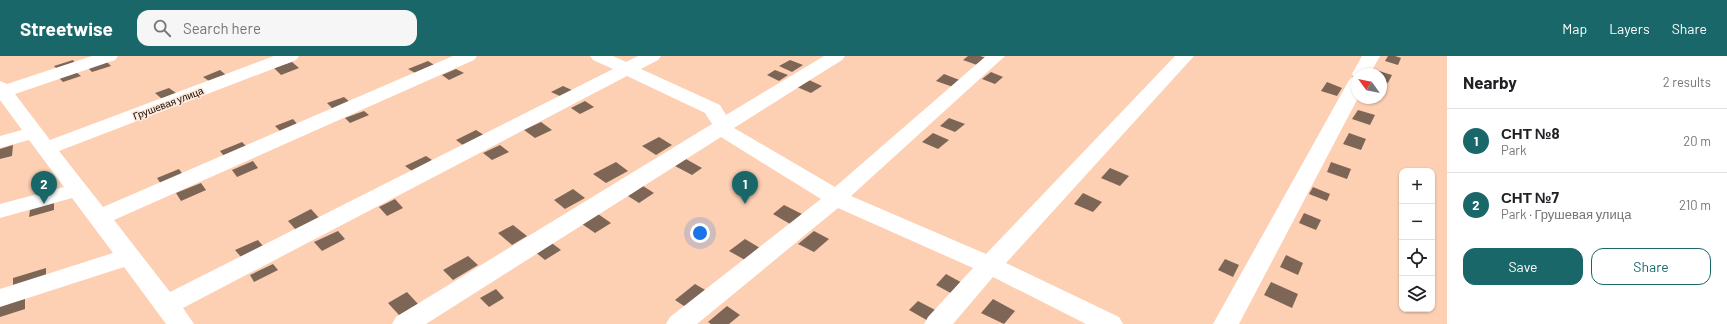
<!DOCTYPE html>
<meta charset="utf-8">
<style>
:root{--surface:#fff;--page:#f6f6f6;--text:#202124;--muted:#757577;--line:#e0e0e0;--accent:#196769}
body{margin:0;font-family:Barlow,sans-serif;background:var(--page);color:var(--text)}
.controls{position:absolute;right:12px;bottom:12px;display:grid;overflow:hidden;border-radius:8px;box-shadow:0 1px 3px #0004}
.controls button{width:36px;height:36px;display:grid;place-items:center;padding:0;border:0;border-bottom:1px solid var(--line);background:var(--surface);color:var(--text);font:20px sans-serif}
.compass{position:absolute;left:1351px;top:12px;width:36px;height:36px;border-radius:50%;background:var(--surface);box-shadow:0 1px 3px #0004;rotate:303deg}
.you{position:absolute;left:700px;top:177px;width:14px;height:14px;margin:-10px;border:3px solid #fff;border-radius:50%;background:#1a73e8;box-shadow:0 0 0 6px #1a73e833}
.badge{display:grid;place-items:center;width:26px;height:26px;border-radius:50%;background:var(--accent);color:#fff;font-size:13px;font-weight:700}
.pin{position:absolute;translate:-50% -33px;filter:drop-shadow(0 1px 2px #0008)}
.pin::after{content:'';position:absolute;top:21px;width:14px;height:12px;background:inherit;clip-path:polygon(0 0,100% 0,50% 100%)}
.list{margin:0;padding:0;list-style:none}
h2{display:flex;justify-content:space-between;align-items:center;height:52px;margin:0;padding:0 16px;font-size:17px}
h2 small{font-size:13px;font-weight:400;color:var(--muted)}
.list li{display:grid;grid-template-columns:26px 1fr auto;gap:12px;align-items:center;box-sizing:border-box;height:64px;padding:0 16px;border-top:1px solid var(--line)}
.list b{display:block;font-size:15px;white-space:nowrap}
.list p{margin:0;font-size:13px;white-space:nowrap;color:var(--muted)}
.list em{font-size:13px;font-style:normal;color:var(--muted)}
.actions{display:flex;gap:8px;padding:12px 16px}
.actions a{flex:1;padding:9px 0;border:1px solid var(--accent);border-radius:12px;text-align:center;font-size:14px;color:var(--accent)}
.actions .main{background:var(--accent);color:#fff}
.icon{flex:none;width:22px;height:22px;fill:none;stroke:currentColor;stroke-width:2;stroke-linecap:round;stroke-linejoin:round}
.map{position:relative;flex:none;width:1447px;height:268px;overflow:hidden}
header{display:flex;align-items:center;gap:24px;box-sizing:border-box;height:56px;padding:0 20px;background:var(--accent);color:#fff}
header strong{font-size:19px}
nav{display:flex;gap:22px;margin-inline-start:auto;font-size:14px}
.search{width:280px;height:36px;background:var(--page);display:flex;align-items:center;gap:10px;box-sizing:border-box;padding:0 14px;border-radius:12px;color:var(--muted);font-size:15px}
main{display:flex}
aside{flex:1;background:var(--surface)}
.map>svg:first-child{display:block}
.green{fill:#fdcfb3;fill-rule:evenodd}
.building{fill:#7e6656}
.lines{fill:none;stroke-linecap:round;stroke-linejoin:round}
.minor{fill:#fff;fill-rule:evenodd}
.labels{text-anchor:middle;stroke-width:3;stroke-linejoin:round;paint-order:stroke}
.street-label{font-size:10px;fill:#120904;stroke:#fee7d9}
</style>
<header>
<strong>Streetwise</strong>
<div class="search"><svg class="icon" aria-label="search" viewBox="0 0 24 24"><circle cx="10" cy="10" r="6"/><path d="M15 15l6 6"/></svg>Search here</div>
<nav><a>Map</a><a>Layers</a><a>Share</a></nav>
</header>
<main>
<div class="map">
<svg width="1447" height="268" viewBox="0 0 1447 268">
<rect width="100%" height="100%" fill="#fee7d9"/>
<path class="green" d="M 0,0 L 1447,0 L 1447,268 L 0,268 ZM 1357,18 L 1381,18 L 1381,42 L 1357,42 ZM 1402,115 L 1432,115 L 1432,253 L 1402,253 Z"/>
<g class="building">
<polygon points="968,0 980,0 986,2 977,9 963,4"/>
<polygon points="1388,0 1395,0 1401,2 1398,9 1385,5"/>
<polygon points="73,4 75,7 57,13 54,10"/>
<polygon points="790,4 803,9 792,16 779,10"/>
<polygon points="428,5 436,10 417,18 408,13"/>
<polygon points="107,6 111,10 92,16 88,12"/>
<polygon points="292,6 299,12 281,19 274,12"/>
<polygon points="456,13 464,17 449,24 442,19"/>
<polygon points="220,14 226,19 209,25 203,21"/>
<polygon points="775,14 788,19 779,25 767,19"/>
<polygon points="1379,15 1392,19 1388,27 1381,24 1381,18 1377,18"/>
<polygon points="76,16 81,20 63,26 59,22"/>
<polygon points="991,16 1003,21 995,28 982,23"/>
<polygon points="944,18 962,25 953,31 936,25"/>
<polygon points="809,24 822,30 811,37 797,31"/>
<polygon points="1327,26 1342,32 1337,40 1321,35"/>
<polygon points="563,30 574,35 562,41 551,36"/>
<polygon points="169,32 176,37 162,43 155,37"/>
<polygon points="344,41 351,47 334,54 327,47"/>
<polygon points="585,45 594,51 580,58 571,52"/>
<polygon points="1358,54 1375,59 1370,69 1352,63"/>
<polygon points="364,55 369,59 350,67 345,62"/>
<polygon points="949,62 965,68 955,76 940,70"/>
<polygon points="293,63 298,69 281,76 275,70"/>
<polygon points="541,66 552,74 535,82 524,74"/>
<polygon points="476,74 484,79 464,90 456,84"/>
<polygon points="933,77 949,84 938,93 922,86"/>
<polygon points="1349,77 1366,83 1361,94 1343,88"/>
<polygon points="659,81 672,89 656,99 642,90"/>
<polygon points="242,86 247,91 224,100 220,95"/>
<polygon points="13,89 12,100 0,103 0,93"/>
<polygon points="500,89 509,96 492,104 483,97"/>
<polygon points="426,100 432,104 412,115 405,110"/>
<polygon points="686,103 702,112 692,119 675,110"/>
<polygon points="253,105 258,112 237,121 232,114"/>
<polygon points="616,106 628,115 606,127 593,118"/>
<polygon points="1331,106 1351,113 1347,123 1327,116"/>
<polygon points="1110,112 1129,120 1120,130 1101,122"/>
<polygon points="179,113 183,119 161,128 157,122"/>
<polygon points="201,127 206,134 181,145 176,137"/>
<polygon points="643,130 654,137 639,147 628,140"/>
<polygon points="1313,131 1330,138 1327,145 1309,138"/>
<polygon points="573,133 585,142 565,153 554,144"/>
<polygon points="1083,137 1102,146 1093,156 1074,148"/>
<polygon points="395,143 403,152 387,160 379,151"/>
<polygon points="54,147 54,154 29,161 30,154"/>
<polygon points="784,149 802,158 790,168 773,158"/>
<polygon points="311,153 320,163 296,174 288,165"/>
<polygon points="1304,157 1321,164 1316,174 1299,167"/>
<polygon points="598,158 611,167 595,177 582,168"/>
<polygon points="513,169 527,180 512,189 498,177"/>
<polygon points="338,175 345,183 322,195 314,186"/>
<polygon points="814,175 829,183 814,196 798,188"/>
<polygon points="745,183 760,192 745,204 729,195"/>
<polygon points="258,184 263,190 241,201 235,194"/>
<polygon points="549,185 561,194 545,204 534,195"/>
<polygon points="1286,199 1303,207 1298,219 1280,211"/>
<polygon points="468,200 478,209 453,224 443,214"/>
<polygon points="1225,203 1239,209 1233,221 1218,214"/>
<polygon points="273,208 278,214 254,226 250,219"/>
<polygon points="46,212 46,220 13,230 13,222"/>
<polygon points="946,218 966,229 956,240 936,229"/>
<polygon points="1271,226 1298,238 1292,252 1264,239"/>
<polygon points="695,228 707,235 687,252 675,244"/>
<polygon points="496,233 504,242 489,251 480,242"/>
<polygon points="407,236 418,248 399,259 388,247"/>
<polygon points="25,242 25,253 0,261 0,250"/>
<polygon points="993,243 1015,255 1004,268 981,257"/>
<polygon points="918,245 939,256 930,266 909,254"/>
<polygon points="727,250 740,259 729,268 711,268 708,266"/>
</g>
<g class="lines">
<g class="minor">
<polygon points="92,0 118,0 115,4 15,38 50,84 274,0 299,0 296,4 59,95 103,151 453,0 477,0 474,4 114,164 170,236 613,13 593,4 590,0 613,0 626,6 638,0 661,0 658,4 641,13 720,49 726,59 824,0 845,0 842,4 734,72 835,131 986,0 1005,0 851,140 986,198 1175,0 1194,0 1006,207 1119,261 1123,268 1086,268 993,221 953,268 924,268 928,261 973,212 838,152 697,268 666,268 670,261 821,143 721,81 426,268 392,268 396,261 712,68 705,57 627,20 183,252 194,268 166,268 124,211 0,251 0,233 113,197 72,142 0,162 0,148 64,131 29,84 0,92 0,80 22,74 0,44 0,25 7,28"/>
<polygon points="1362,0 1380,0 1370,18 1357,18 1358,42 1239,268 1213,268 1348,26 1351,22 1354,21 1352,18"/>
</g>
</g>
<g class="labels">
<g class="street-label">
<text transform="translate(168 47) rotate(-21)" y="4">Грушевая улица</text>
</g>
</g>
</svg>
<div class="controls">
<button>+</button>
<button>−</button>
<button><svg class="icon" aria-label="locate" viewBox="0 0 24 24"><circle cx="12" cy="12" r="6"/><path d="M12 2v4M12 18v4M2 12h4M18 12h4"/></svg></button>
<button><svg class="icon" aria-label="layers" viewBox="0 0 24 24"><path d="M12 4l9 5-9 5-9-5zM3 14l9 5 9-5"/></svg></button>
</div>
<svg class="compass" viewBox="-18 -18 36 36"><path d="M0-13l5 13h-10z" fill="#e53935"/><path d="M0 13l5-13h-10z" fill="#757577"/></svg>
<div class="you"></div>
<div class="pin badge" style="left:745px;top:148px">1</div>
<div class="pin badge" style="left:44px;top:148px">2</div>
</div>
<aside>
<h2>Nearby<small>2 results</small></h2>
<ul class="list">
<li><span class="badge">1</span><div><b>СНТ №8</b><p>Park</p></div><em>20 m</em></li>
<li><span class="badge">2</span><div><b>СНТ №7</b><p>Park · Грушевая улица</p></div><em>210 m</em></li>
</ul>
<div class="actions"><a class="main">Save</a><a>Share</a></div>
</aside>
</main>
